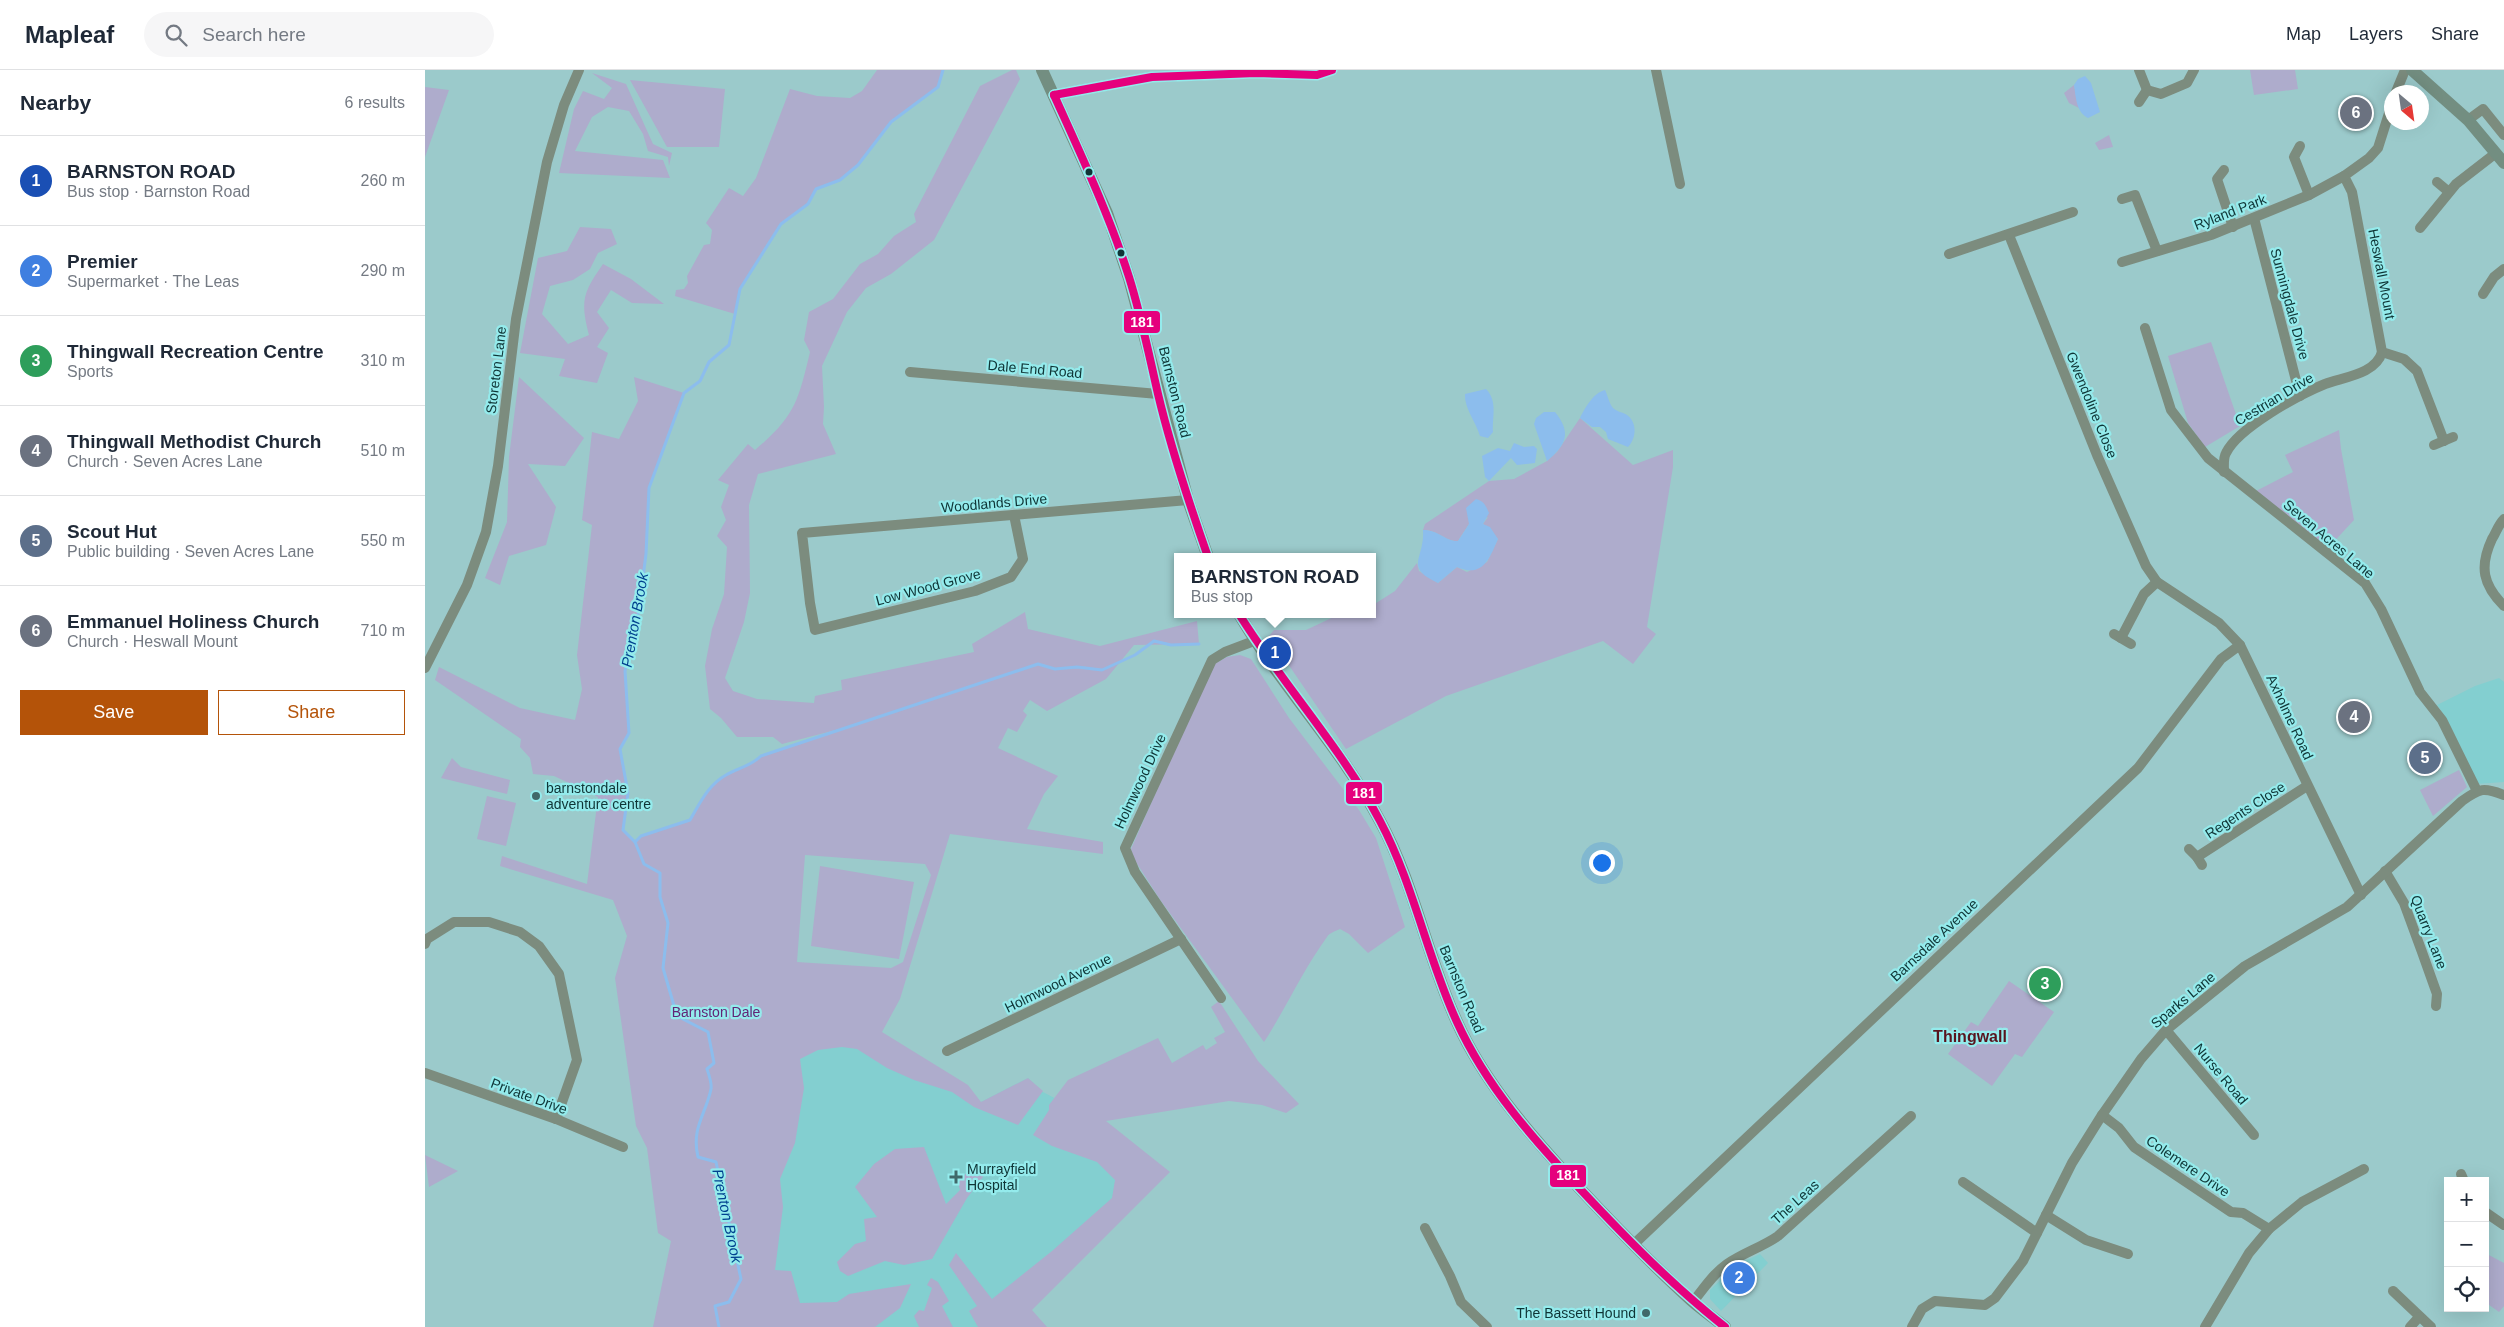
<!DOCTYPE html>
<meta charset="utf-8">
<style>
:root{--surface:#fff;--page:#f6f6f7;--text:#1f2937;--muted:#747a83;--line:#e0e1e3;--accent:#b45309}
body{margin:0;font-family:Helvetica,sans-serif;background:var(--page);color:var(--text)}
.controls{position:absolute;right:15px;bottom:15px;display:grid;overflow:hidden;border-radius:0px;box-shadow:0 5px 20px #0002}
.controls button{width:45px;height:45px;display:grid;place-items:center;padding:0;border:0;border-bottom:1px solid var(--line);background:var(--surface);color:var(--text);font:25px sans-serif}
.compass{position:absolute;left:1959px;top:15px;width:45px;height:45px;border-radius:50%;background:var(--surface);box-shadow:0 5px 20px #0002;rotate:151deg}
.you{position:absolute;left:1176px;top:792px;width:18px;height:18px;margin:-12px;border:4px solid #fff;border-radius:50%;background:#1a73e8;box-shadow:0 0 0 8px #1a73e833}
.badge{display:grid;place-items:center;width:32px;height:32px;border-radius:50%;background:var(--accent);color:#fff;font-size:16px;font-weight:700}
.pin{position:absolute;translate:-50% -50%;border:2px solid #fff;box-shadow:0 1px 5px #0006}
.popup{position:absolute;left:749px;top:483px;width:202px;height:65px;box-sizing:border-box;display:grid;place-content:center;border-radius:0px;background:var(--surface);filter:drop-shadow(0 1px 4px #0005);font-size:16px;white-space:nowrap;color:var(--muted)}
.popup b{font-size:19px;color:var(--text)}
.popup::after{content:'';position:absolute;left:50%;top:100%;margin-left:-10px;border:10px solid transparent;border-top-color:var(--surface)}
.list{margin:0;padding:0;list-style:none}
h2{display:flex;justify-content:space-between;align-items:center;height:65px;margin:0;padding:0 20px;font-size:21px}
h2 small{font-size:16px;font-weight:400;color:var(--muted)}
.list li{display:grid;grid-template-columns:32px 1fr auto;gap:15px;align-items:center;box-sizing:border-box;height:90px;padding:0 20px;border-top:1px solid var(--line)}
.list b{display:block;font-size:19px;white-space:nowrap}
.list p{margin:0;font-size:16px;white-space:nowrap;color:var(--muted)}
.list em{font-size:16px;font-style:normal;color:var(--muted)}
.actions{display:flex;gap:10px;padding:15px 20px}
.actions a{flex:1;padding:11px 0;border:1px solid var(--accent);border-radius:0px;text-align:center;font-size:18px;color:var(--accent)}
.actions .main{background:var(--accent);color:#fff}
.icon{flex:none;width:28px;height:28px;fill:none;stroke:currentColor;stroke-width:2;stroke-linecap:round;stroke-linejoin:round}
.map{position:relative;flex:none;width:2079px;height:1257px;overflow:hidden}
header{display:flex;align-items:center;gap:30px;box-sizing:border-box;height:70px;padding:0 25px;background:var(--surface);border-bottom:1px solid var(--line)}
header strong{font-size:24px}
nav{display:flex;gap:28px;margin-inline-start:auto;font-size:18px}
.search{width:350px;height:45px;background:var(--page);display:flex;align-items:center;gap:12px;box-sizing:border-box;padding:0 18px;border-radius:28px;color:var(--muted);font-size:19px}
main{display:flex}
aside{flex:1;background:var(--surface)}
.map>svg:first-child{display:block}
.built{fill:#83cfd0}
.green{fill:#aeaccc;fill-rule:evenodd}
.water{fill:#8cbded}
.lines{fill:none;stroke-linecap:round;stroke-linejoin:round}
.stream{stroke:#8cbded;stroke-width:3}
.minor{stroke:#7c8c7e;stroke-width:10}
.major{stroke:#738e81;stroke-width:12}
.bus-1-casing{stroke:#94ebec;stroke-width:11}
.bus-1{stroke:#e5007d;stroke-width:8}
.bus-dot{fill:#0f3536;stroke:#94ebec;stroke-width:2}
.poi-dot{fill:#40696a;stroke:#94ebec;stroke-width:2}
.labels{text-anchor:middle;stroke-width:4.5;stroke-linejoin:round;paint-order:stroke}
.street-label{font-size:14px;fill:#0f3536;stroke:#94ebec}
.poi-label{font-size:14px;fill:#0f3536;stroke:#94ebec;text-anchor:start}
.park-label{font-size:14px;fill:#622475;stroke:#94ebec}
.water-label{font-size:15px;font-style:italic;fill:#00428f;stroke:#94ebec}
.quarter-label{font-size:16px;font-weight:bold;fill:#59141e;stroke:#94ebec}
.line-badge{stroke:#94ebec;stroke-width:2}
.badge-label{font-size:14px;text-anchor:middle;font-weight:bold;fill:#fff}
</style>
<header>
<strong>Mapleaf</strong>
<div class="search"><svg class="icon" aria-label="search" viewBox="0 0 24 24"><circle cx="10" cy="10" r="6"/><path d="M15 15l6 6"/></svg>Search here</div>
<nav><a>Map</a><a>Layers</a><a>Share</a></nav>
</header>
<main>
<aside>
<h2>Nearby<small>6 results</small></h2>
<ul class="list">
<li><span class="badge" style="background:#1a4fb4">1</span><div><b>BARNSTON ROAD</b><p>Bus stop · Barnston Road</p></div><em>260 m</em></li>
<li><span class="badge" style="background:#3f7fe0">2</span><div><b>Premier</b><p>Supermarket · The Leas</p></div><em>290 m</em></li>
<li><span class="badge" style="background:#2e9e5b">3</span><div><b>Thingwall Recreation Centre</b><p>Sports</p></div><em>310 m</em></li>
<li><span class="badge" style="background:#6b7280">4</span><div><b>Thingwall Methodist Church</b><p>Church · Seven Acres Lane</p></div><em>510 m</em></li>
<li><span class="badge" style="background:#5c6f8a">5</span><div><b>Scout Hut</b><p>Public building · Seven Acres Lane</p></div><em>550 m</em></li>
<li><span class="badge" style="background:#6b7280">6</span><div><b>Emmanuel Holiness Church</b><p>Church · Heswall Mount</p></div><em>710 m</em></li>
</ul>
<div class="actions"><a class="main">Save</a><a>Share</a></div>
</aside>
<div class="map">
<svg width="2079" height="1257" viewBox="0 0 2079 1257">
<rect width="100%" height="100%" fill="#9bcacb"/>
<g class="built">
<polygon points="2074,608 2079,612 2079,712 2051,714 2020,646 2012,635 2050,616"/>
<polygon points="392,958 556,1032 603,1008 618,1022 679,1054 742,1103 601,1238 616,1257 317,1257 349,970"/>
<polygon points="1335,1184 1343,1193 1296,1241 1285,1229 1285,1220 1311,1195"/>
</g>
<g class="green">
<polygon points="452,0 518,0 513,17 466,52 433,95 415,110 391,119 383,134 356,154 342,174 315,219 310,244 250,226 251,220 259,219 263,213 262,206 279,175 285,174 287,160 281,153 304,118 318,126 331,108 365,19 392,26 425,28 437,21"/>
<path d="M 587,0 L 591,0 L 595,9 L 509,170 L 466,204 L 441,218 L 422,242 L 397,296 L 399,337 L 398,354 L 411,384 L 333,404 L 324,435 L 325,523 L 319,552 L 300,608 L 308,621 L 332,629 L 389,633 L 390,626 L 417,620 L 416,610 L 549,582 L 547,574 L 600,542 L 603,559 L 675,576 L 772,551 L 774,574 L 709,575 L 681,609 L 622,641 L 605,630 L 598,641 L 602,645 L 592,662 L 583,658 L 573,678 L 633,706 L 619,724 L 602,759 L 678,772 L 678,784 L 525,764 L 475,929 L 457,962 L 543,1015 L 556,1032 L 603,1008 L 618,1021 L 593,1055 L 549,1037 L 527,1022 L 489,1010 L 462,998 L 432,979 L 417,977 L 393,980 L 375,989 L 379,1018 L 370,1073 L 355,1109 L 358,1137 L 350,1200 L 366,1201 L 375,1233 L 412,1232 L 424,1224 L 486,1214 L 475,1238 L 450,1257 L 228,1257 L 246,1171 L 233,1163 L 222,1078 L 211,1056 L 190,908 L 202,866 L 188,830 L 75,796 L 77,786 L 162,814 L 173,727 L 129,706 L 108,704 L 105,688 L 95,677 L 96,669 L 10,610 L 14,597 L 95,638 L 150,650 L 157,619 L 152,585 L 167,455 L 157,450 L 167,362 L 194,369 L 213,331 L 209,307 L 259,323 L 224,418 L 221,484 L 212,553 L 200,601 L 204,663 L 195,679 L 203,723 L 198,760 L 210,772 L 216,766 L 265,750 C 275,733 283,715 301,705 C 313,698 326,696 336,686 L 430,655 L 357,674 L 348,667 L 312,667 L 296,648 L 285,639 L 280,596 L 287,559 L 299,524 L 302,477 L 292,466 L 301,450 L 296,437 L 304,415 L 293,410 L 323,374 L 330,380 C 370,346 373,332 385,282 L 379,270 L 384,242 L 408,229 L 435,194 L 453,184 L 469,166 L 491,152 L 489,144 L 555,16 ZM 380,785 L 500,794 L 506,805 L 478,892 L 466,898 L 372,892 Z"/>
<polygon points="1825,0 1870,0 1873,19 1829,25"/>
<polygon points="167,3 201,14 228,74 247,83 244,96 243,87 223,81 218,64 204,41 183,37 167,47 150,81 238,90 245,108 134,103 149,39 158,21 179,29 187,18"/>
<polygon points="205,10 300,19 294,77 242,77"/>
<polygon points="1649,15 1654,38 1644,33 1639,23"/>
<polygon points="0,17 24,20 0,87"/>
<polygon points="1684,65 1688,77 1674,80 1670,73"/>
<path d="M 155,157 L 186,159 L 192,174 L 173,183 L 165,199 L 148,210 L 125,216 L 117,244 L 143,274 L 164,265 C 155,230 158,223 178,194 L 206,209 L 239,234 L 207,233 L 186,220 L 172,242 L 184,258 L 172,277 L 183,283 L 172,313 L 134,306 L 140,289 L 95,283 L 113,188 L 142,181 Z"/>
<polygon points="1786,272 1815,356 1780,377 1763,353 1743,286"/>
<polygon points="94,307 159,368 140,396 103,394 131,437 121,475 84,486 75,515 60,508 82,452 84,387"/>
<path d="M 1155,348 L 1208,395 L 1248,380 L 1248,397 L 1222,557 L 1231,564 L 1208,594 L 1178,571 L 1021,626 L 921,679 L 844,566 L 849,560 L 881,560 L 915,544 L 948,544 L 948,535 L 970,521 L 992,493 L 994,501 L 1013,513 L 1032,497 L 1042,502 L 1062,492 L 1073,469 L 1058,454 L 1063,447 L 1044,454 L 1033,471 C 1020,472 1014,460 998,460 L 1000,454 L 1064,411 L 1089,409 L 1122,391 L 1132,382 Z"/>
<polygon points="1914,360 1916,379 1929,450 1903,478 1831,421 1868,402 1860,385"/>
<path d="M 815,585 L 826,589 L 864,648 L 934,740 L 951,768 L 980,857 L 943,883 L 924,864 L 915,859 C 911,861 904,863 902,867 C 878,900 861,938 839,972 L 736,831 L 709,789 L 706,779 L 786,596 L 802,587 Z"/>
<polygon points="27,688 36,697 85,710 82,724 16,708"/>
<polygon points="2034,700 2042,717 2008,746 1995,720"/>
<polygon points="62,726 91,733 81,776 52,769"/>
<polygon points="395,796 489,812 474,889 386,876"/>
<polygon points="1584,911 1629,942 1597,987 1590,984 1567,1016 1523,984 1546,952 1553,956"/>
<polygon points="794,931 833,991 874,1034 861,1043 837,1035 804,1031 681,1051 745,1102 607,1240 622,1257 553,1257 544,1241 552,1236 524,1195 531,1183 567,1229 627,1181 687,1128 690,1110 672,1092 627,1076 608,1065 624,1040 624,1035 643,1010 733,968 747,993 778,975 781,980 792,973 789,968 800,962 786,937"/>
<polygon points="499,1077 521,1134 535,1120 533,1113 548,1095 561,1103 542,1128 507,1189 479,1195 460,1191 423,1206 415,1201 412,1192 430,1174 441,1171 439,1149 452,1147 430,1117 449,1094 470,1079"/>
<polygon points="0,1085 33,1101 4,1117"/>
<polygon points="2060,1183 2079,1193 2079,1236 2074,1242 2060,1232"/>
<polygon points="506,1208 513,1212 524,1231 517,1236 528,1257 494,1257 489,1246 494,1240 499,1241 507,1218 502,1215"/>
</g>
<g class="water">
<path d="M 1660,6 L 1666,13 L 1675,42 L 1663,48 C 1651,42 1651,27 1649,15 L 1653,9 Z"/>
<path d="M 1061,319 C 1073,331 1067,347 1068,362 L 1063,368 L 1055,366 C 1051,352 1039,338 1040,324 Z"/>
<path d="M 1180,320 C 1183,326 1184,333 1188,338 C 1192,342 1198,342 1202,345 C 1213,353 1211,369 1203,377 L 1183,369 L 1181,362 L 1175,357 L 1167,357 L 1155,348 C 1160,338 1168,323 1180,320 Z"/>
<path d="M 1119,342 L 1130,342 C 1147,363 1141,375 1122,391 L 1109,354 L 1111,348 Z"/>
<polygon points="1089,373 1099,377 1109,376 1112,379 1110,393 1092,395 1086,388 1064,411 1060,407 1057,386 1073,378 1085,381"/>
<path d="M 1051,429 C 1059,431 1061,436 1064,443 L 1058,454 L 1065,457 L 1073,469 C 1064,490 1057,508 1032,497 L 1013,513 C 978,497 1000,489 998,460 C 1014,460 1021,472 1033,471 L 1044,454 L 1041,438 Z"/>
</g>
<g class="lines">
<g class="stream">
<path d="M 210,772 L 216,766 L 265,750 C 275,733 283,715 301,705 C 313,698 326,696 336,686 L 613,594 L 630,599 L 652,597 L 677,600 L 710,585 L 729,571 L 746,575 L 774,574"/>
<path d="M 294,1257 L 290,1236 L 304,1232 L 316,1209 L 291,1092 L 273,1087 C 266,1058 281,1044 286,1019 C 287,1013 284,1005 282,999 L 289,993 L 283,962 L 252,946 L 238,898 L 243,853 L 235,827 L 235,803 L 219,794 L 210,772 L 198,760 L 203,723 L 195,679 L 204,663 L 200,601 L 212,553 L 221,484 L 224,418 L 259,323 L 275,311 L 284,292 L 304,275 L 315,219 L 356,154 L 383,134 L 391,119 L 415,110 L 433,95 L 466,52 L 513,17 L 518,0"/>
</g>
<g class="minor">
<polyline points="1231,0 1255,114"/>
<polyline points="1714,0 1722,20 1736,24 1762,13 1769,0"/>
<polyline points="1971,22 1980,0"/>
<polyline points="629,25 727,7 831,3 892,5 907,0"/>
<polyline points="1714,32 1722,20"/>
<polyline points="1966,37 1953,78 1944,88 1919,106 1927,122 1957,282 1979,289 1992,301 2019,371"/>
<polyline points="2043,50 2058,39 2079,65"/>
<polyline points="1875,76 1869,87 1884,125"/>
<polyline points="1799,100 1792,109 1808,157"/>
<polyline points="2012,112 2024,122"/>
<polyline points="1697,129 1710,125 1732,181"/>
<polyline points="1829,148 1875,326"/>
<polyline points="1995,158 2031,114 2071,83"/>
<polyline points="1584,165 1672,385 1721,496 1732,512 1794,553 1815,575 1936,825"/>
<polyline points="1524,184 1648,142"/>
<polyline points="1697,192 1786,165 1884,125 1919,106"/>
<polyline points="2058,224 2069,207 2079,199"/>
<polyline points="1720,258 1746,340 1783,388 1940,513 1956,539 1995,622 2017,650 2052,721"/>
<polyline points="485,302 733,324"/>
<polyline points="2009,375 2028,367"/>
<path d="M 1799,402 C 1799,396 1798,388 1801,383 C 1813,358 1873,325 1900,314 C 1919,307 1951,304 1957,282"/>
<polyline points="589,445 598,489 586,507 550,521 390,560 385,533 377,463 763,430"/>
<path d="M 2079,449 C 2073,455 2071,463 2067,469 C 2054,497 2058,515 2079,536"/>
<polyline points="1689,564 1706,574"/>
<polyline points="1696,568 1719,524 1732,512"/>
<polyline points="0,598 42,515 61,462 73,396 91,249 122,92 139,35 154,0"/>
<polyline points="1764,779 1772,787 1777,795"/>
<polyline points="1772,787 1882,716"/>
<polyline points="1960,801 1979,833 1997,882 2012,924 2011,936"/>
<polyline points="0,874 2,869 29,852 64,852 95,862 114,876 134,904 152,990 131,1049"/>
<polyline points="796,928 710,802 700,778 787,590 800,582 829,571"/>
<polyline points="1741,960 1829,1065"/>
<polyline points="522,981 756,869"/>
<polyline points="0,1003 131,1049 198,1077"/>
<polyline points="1677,1045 1694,1058 1709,1077 1806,1142 1818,1143 1844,1159 1824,1183 1780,1257"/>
<polyline points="2036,1104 2039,1111"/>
<polyline points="1538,1112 1612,1163"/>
<polyline points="2060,1142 2079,1155"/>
<polyline points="1621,1145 1661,1170 1703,1184"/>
<polyline points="1000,1158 1025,1206 1036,1232 1062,1257"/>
<polyline points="1844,1159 1877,1132 1939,1099"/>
<polyline points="1208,1175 1713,698 1796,589 1815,575"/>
<polyline points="1968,1221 2006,1257"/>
<path d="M 1268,1232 C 1278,1219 1288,1204 1302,1194 C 1318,1183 1337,1177 1353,1166 L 1486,1046"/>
<path d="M 1487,1257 L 1497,1239 L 1510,1231 L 1560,1235 L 1570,1228 L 1598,1191 L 1647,1093 L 1677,1045 L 1716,989 L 1741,960 L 1820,896 L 1922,837 L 2037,731 C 2055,718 2059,717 2079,725"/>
<polyline points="1985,1257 1994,1247"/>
</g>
<g class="major">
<polyline points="617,0 682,143 704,208 763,430 783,487"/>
<polyline points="1987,0 2043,50 2079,93"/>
<path d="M 814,544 C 856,616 916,677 955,751 C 989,813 1002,887 1032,952 C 1058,1010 1102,1061 1145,1108 C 1184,1150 1223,1191 1266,1230 C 1276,1239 1289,1248 1300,1257"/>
</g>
<defs>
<g id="bus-1">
<path d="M 629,25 C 656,85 684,144 704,207 C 716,245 724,285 733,324 C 746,379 764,433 783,487"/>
<polyline points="629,25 727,7 831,3 892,5 907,0"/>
<path d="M 814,544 C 858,615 916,677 955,751 C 989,815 1002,887 1032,952 C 1061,1016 1109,1070 1157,1121 C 1202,1169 1248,1216 1300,1257"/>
</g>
</defs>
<use href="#bus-1" class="bus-1-casing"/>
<use href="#bus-1" class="bus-1"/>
</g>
<g class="bus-dot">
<circle cx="664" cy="102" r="4.5"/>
<circle cx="696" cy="183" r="4.5"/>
</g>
<g class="poi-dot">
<circle cx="111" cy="726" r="5"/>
<path d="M528.5 1099.5h5v5h5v5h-5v5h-5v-5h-5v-5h5z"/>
<circle cx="1221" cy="1243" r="5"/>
</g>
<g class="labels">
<g class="street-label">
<text transform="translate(1805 142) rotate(-21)" y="5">Ryland Park</text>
<text transform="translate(1957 204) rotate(79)" y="5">Heswall Mount</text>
<text transform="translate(1865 234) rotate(75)" y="5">Sunningdale Drive</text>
<text transform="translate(610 299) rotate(5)" y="5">Dale End Road</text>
<text transform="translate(71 300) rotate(-83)" y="5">Storeton Lane</text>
<text transform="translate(750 322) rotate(76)" y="5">Barnston Road</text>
<text transform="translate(1849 329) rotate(-31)" y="5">Cestrian Drive</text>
<text transform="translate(1667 335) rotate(68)" y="5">Gwendoline Close</text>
<text transform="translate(569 433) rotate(-5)" y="5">Woodlands Drive</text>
<text transform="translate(1904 469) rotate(40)" y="5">Seven Acres Lane</text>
<text transform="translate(503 517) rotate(-15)" y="5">Low Wood Grove</text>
<text transform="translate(1865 647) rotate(65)" y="5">Axholme Road</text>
<text transform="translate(715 711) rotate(-65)" y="5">Holmwood Drive</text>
<text transform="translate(1820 740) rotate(-33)" y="5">Regents Close</text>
<text transform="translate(2004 862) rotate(69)" y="5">Quarry Lane</text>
<text transform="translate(1509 870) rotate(-43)" y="5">Barnsdale Avenue</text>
<text transform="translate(633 913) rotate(-26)" y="5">Holmwood Avenue</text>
<text transform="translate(1037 919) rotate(67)" y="5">Barnston Road</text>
<text transform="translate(1758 930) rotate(-40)" y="5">Sparks Lane</text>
<text transform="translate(1796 1004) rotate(50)" y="5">Nurse Road</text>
<text transform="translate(104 1026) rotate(20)" y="5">Private Drive</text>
<text transform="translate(1763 1096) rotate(34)" y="5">Colemere Drive</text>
<text transform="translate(1370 1132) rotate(-42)" y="5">The Leas</text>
</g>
<g class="poi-label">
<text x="121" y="723">barnstondale<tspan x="121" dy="16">adventure centre</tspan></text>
<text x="542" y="1104">Murrayfield<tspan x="542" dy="16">Hospital</tspan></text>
<text x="1211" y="1248" text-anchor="end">The Bassett Hound</text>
</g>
<g class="park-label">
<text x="291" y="947">Barnston Dale</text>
</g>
<g class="water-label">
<text transform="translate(210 550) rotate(-80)" y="5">Prenton Brook</text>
<text transform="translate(302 1146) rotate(78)" y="5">Prenton Brook</text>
</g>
<g class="quarter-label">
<text x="1545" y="972">Thingwall</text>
</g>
</g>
<g class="line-badge">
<rect x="698" y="240" width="38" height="24" rx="5" fill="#e5007d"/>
<rect x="920" y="711" width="38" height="24" rx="5" fill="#e5007d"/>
<rect x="1124" y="1094" width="38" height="24" rx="5" fill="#e5007d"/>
</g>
<g class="badge-label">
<text x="717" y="257">181</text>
<text x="939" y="728">181</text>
<text x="1143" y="1110">181</text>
</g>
</svg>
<div class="controls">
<button>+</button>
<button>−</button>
<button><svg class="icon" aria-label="locate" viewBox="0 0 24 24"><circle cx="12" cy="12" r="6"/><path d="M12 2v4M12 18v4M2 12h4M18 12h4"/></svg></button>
</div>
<svg class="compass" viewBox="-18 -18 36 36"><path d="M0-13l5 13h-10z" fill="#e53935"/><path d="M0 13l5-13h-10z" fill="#747a83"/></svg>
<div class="you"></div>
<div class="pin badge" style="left:850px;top:583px;background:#1a4fb4">1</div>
<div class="popup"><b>BARNSTON ROAD</b>Bus stop</div>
<div class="pin badge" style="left:1314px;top:1208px;background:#3f7fe0">2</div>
<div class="pin badge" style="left:1620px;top:914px;background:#2e9e5b">3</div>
<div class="pin badge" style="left:1929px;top:647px;background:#6b7280">4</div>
<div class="pin badge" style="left:2000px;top:688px;background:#5c6f8a">5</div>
<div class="pin badge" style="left:1931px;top:43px;background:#6b7280">6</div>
</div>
</main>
